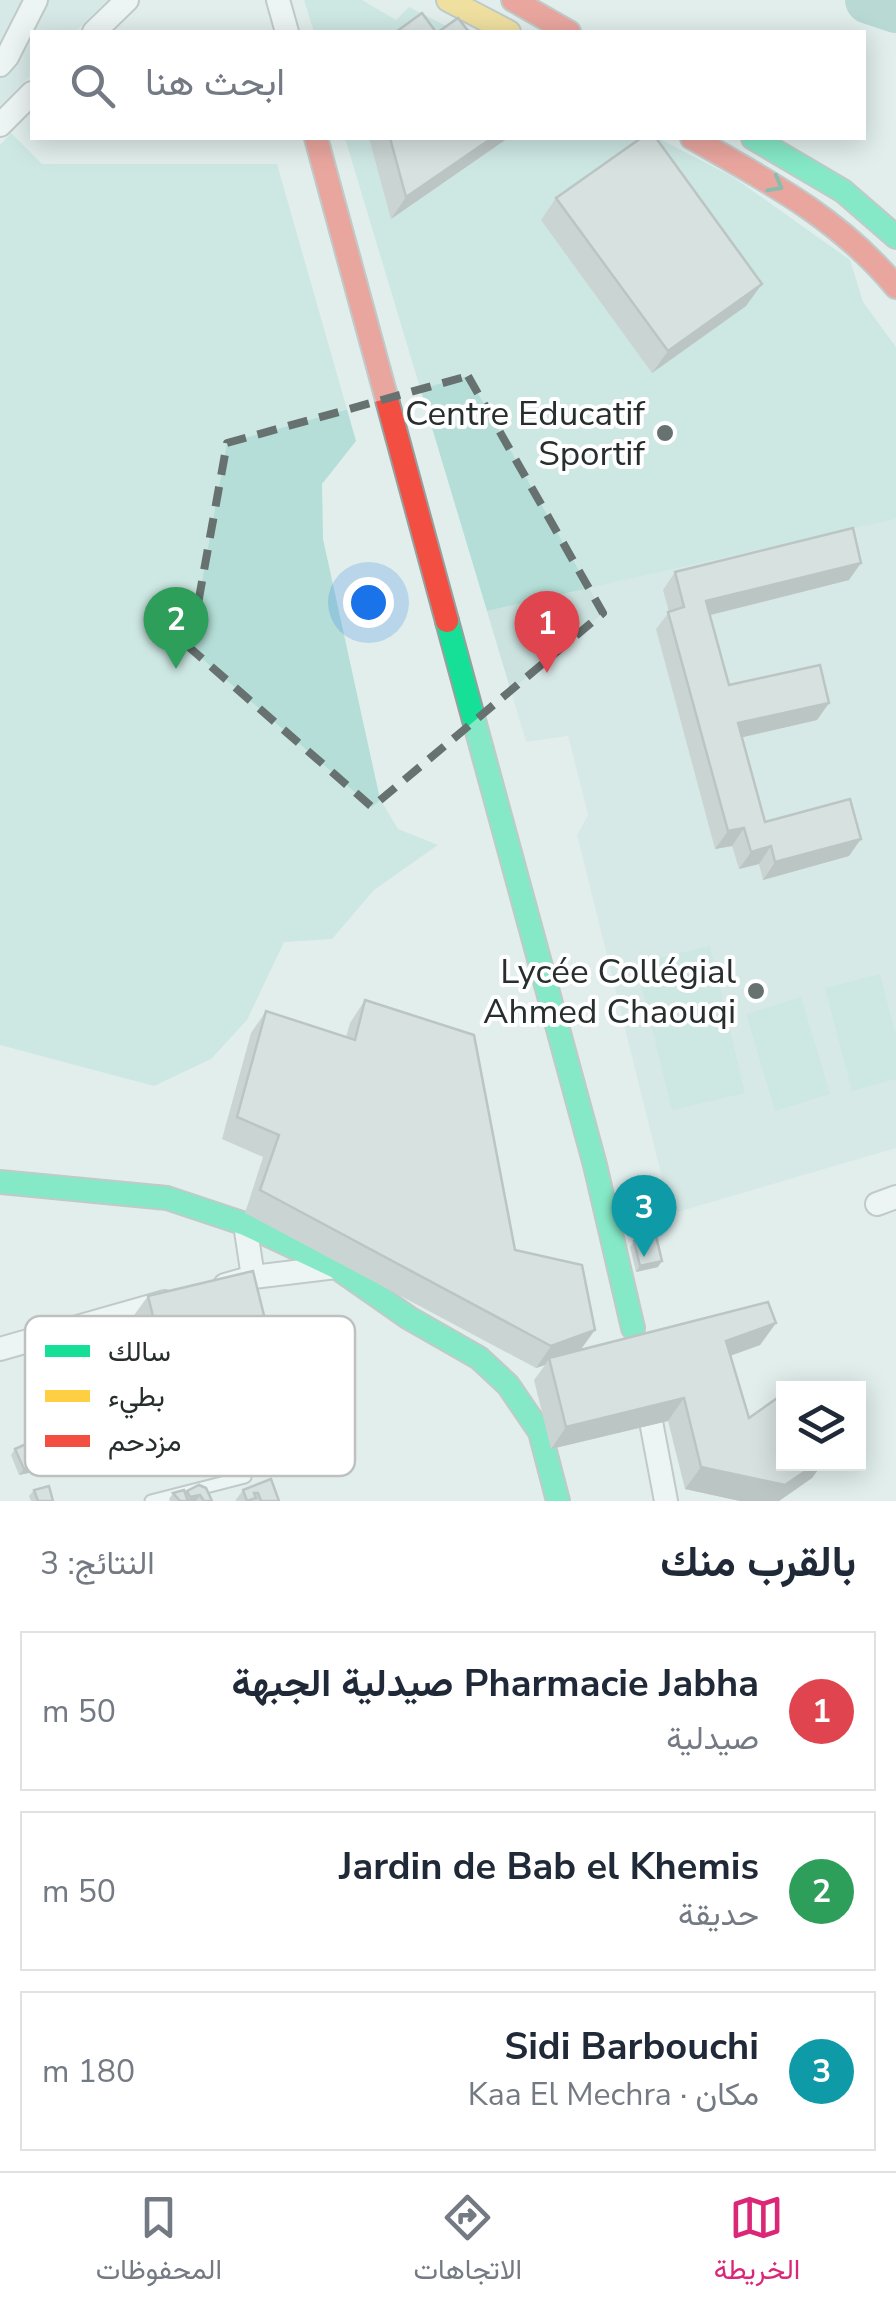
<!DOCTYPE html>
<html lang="ar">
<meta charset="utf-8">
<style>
:root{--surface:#fff;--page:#f2f2f3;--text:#1f2937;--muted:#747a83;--line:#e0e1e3;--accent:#db2777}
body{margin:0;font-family:"Nunito Sans",Vazirmatn,sans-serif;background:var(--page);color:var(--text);direction:rtl}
.controls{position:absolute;right:30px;bottom:30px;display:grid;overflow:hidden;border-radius:0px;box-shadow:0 5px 25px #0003}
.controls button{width:90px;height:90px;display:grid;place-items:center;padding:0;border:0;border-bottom:2px solid var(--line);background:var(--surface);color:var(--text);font:50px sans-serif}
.you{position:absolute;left:368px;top:602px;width:35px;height:35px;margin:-25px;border:8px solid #fff;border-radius:50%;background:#1a73e8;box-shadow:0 0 0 15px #1a73e833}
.badge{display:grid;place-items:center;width:65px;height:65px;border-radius:50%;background:var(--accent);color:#fff;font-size:32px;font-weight:700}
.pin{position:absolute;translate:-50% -82px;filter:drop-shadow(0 2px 5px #0008)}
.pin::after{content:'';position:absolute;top:52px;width:35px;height:30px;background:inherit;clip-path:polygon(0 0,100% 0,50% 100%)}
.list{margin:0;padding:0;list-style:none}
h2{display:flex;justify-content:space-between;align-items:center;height:130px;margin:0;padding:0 40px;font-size:42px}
h2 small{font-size:32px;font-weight:400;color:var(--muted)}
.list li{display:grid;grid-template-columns:65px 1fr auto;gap:30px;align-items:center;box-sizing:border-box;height:160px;margin:0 20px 20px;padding:0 20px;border:2px solid var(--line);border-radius:0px}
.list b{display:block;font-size:38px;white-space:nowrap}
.list p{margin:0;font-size:32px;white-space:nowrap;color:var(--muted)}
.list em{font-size:32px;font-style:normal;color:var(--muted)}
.icon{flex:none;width:55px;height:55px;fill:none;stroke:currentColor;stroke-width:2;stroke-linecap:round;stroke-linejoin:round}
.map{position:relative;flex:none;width:896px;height:1501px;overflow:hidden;direction:ltr}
.search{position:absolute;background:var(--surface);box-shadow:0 5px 25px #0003;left:30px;right:30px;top:30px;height:110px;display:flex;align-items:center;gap:25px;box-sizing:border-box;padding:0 35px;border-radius:0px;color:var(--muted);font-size:38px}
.sheet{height:670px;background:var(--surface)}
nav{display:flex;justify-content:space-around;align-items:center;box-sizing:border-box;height:140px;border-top:2px solid var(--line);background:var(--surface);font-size:28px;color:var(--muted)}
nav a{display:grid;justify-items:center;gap:5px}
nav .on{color:var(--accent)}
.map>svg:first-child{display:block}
.built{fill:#cbe2df}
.green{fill:#b4ded7}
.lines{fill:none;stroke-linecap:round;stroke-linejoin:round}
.river{stroke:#88bfb7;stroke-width:48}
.lane-casing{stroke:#97a09e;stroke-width:15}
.street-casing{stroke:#97a09e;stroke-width:26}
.fast-casing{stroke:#97a09e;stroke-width:26}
.slow-casing{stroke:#97a09e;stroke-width:26}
.jam-casing{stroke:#97a09e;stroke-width:26}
.lane{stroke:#fafcfc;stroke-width:11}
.street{stroke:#fafcfc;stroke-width:22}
.fast{stroke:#16e098;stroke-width:22}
.slow{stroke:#ffcf43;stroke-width:22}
.jam{stroke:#f24e42;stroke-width:22}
.wall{fill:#adb5b4}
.shaded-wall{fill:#8d9392}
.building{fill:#c9d2d1;stroke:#8d9392;stroke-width:2.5}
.oneway{stroke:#1f7f5d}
.marked{fill:none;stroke:#677270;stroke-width:8;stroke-dasharray:20 12;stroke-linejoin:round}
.poi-dot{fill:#677270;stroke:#fff;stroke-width:4}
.labels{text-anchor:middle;stroke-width:8;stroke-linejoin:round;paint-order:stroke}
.poi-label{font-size:35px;fill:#262f2d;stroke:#fff;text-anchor:end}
.key{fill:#fff;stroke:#bec1c0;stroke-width:2.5}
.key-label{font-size:28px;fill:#262f2d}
</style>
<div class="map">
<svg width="896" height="1501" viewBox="0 0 896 1501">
<rect width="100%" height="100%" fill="#e1eeec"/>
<g class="built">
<polygon points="0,0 108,0 75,32 32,32 32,74 0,106"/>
<polygon points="896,519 896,1148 671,1214 577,835 588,815 568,736 526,742 487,611"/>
</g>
<g class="green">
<polygon points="304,0 362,0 396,20 409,7 458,32 314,32"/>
<polygon points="11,133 42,164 277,164 356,441 322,484 323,539 380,799 398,829 438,845 374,890 332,939 284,942 247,1020 211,1059 154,1086 0,1045 0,145"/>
<polygon points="345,138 658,138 733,177 850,260 863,302 896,347 896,519 487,611"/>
<polygon points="710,946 745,1093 672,1110 636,963"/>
<polygon points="880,974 896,1036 896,1079 852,1091 825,988"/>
<polygon points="801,997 830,1094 775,1111 746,1014"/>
</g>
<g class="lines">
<polyline class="river" points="869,0 896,9"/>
<defs>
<polyline id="lane" points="151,1501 245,1477"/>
<g id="street">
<polyline points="278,0 287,32"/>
<polyline points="94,32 127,0"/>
<polyline points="0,65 7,57 36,0"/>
<polyline points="0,125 32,93"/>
<polyline points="877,1204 896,1197"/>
<polyline points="245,1224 253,1277"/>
<polyline points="225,1285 253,1277 336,1267"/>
<polyline points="0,1349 165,1302"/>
<polyline points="646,1395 666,1501"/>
</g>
<g id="fast">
<polyline points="753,138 843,191 896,237"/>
<polyline points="447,621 595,1165 633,1328"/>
<polyline points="0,1182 167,1198 245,1224 336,1267 409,1318 479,1358 508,1385 540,1432 558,1501"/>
</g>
<polyline id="slow" points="448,0 509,32"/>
<g id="jam">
<polyline points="513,0 569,32"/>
<polyline points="316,138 447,621"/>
<path d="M 692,138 C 768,181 840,219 896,287"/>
</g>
</defs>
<use href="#lane" class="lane-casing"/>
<use href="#street" class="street-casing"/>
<use href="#fast" class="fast-casing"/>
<use href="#slow" class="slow-casing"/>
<use href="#jam" class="jam-casing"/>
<use href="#lane" class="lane"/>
<use href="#street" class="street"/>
<use href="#fast" class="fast"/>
<use href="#slow" class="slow"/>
<use href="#jam" class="jam"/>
</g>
<g class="wall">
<polygon points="369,138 508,138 391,219"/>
<polygon points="556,198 746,306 652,373 541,220"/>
<polygon points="675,572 849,580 710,615 729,685 829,703 817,720 742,737 765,822 849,856 763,880 759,864 739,869 732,846 715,849 656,629 669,612 663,590"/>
<polygon points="365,1000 515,1250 580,1350 776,1323 760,1345 730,1356 749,1418 784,1464 822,1464 812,1478 779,1501 740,1501 685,1489 668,1421 551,1449 534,1380 545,1365 536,1368 245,1213 263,1157 222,1139 251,1033 266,1011 346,1037 350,1023"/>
<polygon points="634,1241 658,1267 636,1272 630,1247"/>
<polygon points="253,1271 270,1426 234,1435 216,1362 147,1379 132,1318 148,1296"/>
<polygon points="304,1433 327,1444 303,1448 299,1439"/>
<polygon points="15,1449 52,1463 48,1469 19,1475 11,1455"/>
<polygon points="271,1479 279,1501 235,1501 243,1490"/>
<polygon points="199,1485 212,1501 170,1501 169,1499 173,1493 185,1493"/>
<polygon points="34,1490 53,1501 31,1501 29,1496"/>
</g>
<g class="shaded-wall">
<polygon points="492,138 508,138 391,219 406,197"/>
<polygon points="762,284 746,306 652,373 668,351"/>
<polygon points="861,563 849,580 694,619 706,601"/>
<polygon points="829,703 817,720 726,741 738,723"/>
<polygon points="744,828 732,846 715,849 728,831"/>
<polygon points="861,839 849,856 763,880 775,862"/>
<polygon points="771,846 759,864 739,869 751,852"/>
<polygon points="662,1261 658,1267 636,1272 640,1266"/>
<polygon points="776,1323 760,1345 710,1363 726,1341"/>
<polygon points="595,1330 579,1352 549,1358 545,1365 536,1368 551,1346"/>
<polygon points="232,1340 216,1362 147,1379 163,1357"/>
<polygon points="684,1398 668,1421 551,1449 566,1427"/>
<polygon points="286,1404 270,1426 234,1435 250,1413"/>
<polygon points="332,1438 327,1444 303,1448 307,1442"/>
<polygon points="52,1463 48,1469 19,1475 24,1469"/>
<polygon points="822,1464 812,1478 779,1501 740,1501 685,1489 701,1467"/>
<polygon points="200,1495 196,1501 188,1501 190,1497"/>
</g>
<g class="building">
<polygon points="422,13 436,32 396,32"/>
<polygon points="458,18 469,32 438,32"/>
<polygon points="390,138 492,138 406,197"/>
<polygon points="641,138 656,138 762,284 668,351 556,198"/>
<polygon points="853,528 861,563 706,601 729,685 820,665 829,703 738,723 765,822 850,799 861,839 775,862 771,846 751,852 744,828 728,831 668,612 684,607 675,572"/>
<polygon points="365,1000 474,1035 515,1250 582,1265 595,1330 551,1346 260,1190 279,1135 237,1117 266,1011 355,1040"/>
<polygon points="656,1236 662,1261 640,1266 634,1241"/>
<polygon points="253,1271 286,1404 250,1413 232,1340 163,1357 148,1296"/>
<polygon points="768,1302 776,1323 726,1341 749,1418 783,1394 784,1464 816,1464 785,1485 701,1467 684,1398 566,1427 549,1358"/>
<polygon points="42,1437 52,1463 24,1469 15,1449"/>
<polygon points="271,1479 279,1501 261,1501 258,1493 254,1493 256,1498 247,1501 243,1490"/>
<polygon points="199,1485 206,1488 212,1501 204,1501 200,1495 190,1497 187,1491"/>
<polygon points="49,1486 53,1501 38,1501 34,1490"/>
<polygon points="184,1490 188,1501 180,1501 173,1493"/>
</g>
<defs><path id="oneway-chevron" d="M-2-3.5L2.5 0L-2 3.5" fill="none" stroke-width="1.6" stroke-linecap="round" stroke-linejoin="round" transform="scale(2.5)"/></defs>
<use class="oneway" href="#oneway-chevron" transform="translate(776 185) rotate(29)"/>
<path d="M0 0H896V1501H0ZM 468,376 L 603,613 L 372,807 L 190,648 L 227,443 Z" fill="#e1eeec" fill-opacity=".55" fill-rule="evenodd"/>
<path class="marked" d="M 468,376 L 603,613 L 372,807 L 190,648 L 227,443 Z"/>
<g class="poi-dot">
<circle cx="665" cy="433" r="10"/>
<circle cx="756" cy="991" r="10"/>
</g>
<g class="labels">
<g class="poi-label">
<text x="645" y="425">Centre Educatif<tspan x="645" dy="40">Sportif</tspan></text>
<text x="736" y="983">Lycée Collégial<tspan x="736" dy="40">Ahmed Chaouqi</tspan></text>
</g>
</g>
<rect x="25" y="1316" width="330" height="160" rx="15" class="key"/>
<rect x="45" y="1345" width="45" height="12" fill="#16e098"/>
<rect x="45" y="1390" width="45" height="12" fill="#ffcf43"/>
<rect x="45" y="1435" width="45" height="12" fill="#f24e42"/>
<g class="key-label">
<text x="108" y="1361">سالك</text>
<text x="108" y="1406">بطيء</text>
<text x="108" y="1451">مزدحم</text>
</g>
</svg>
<div class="controls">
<button><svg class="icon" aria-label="layers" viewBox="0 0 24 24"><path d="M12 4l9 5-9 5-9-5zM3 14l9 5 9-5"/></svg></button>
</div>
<div class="you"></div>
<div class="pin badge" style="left:547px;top:673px;background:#e0444e">1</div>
<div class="pin badge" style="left:176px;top:669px;background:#2e9e5b">2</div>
<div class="pin badge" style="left:644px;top:1257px;background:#0f9aa8">3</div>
<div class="search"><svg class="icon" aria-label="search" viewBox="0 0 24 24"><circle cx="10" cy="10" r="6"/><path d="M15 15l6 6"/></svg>ابحث هنا</div>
</div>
<section class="sheet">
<h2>بالقرب منك<small>النتائج: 3</small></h2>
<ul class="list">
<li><span class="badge" style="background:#e0444e">1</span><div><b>Pharmacie Jabha صيدلية الجبهة</b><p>صيدلية</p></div><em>50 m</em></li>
<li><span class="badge" style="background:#2e9e5b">2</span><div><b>Jardin de Bab el Khemis</b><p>حديقة</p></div><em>50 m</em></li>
<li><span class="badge" style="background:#0f9aa8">3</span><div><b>Sidi Barbouchi</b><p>مكان · Kaa El Mechra</p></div><em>180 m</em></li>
</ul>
</section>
<nav>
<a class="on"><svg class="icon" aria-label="map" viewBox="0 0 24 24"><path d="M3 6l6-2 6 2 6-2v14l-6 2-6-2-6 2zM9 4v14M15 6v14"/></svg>الخريطة</a>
<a><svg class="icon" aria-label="directions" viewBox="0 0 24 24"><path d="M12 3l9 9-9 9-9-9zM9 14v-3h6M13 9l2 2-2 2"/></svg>الاتجاهات</a>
<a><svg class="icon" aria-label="saved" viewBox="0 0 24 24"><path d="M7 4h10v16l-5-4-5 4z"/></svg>المحفوظات</a>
</nav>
